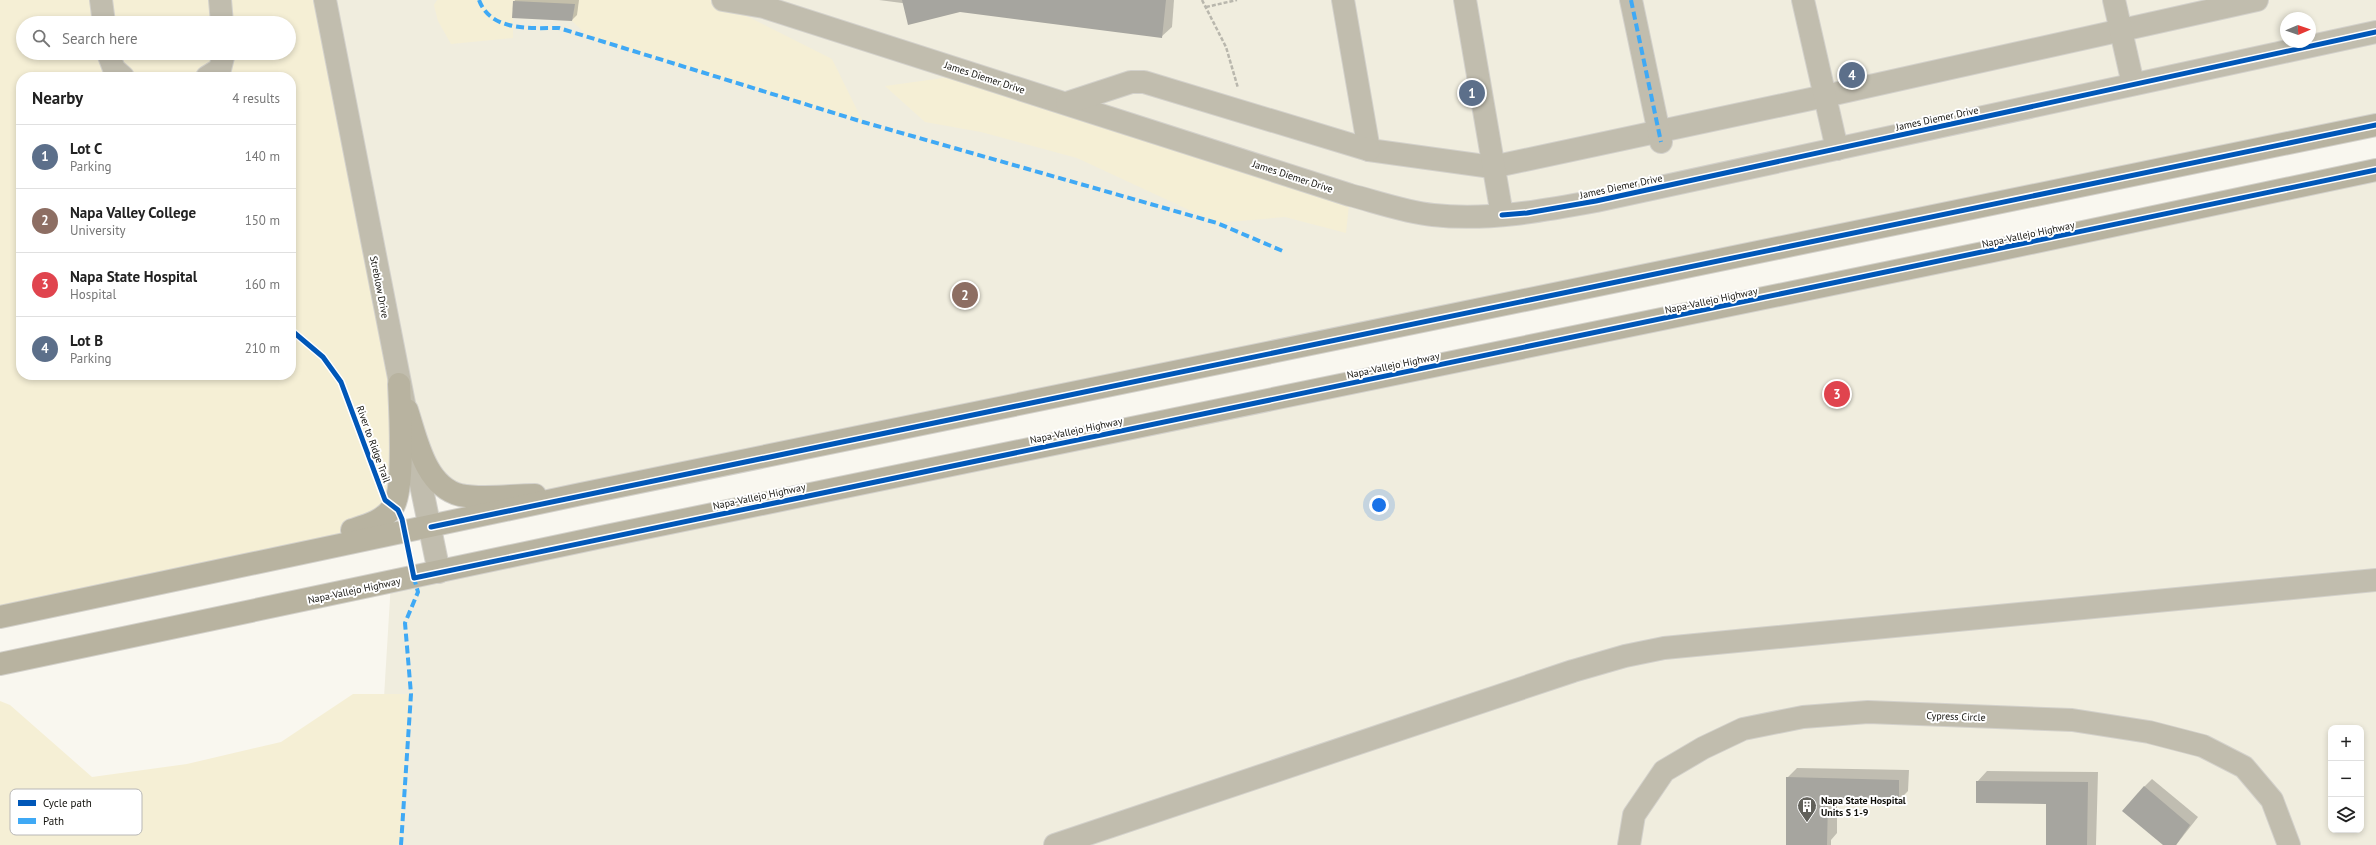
<!DOCTYPE html>
<meta charset="utf-8">
<style>
:root{--surface:#fff;--page:#f2f2f2;--text:#222;--muted:#767676;--line:#e0e0e0;--accent:#b45309}
body{margin:0;font-family:"PT Sans",sans-serif;background:var(--page);color:var(--text)}
.controls{position:absolute;right:12px;bottom:12px;display:grid;overflow:hidden;border-radius:8px;box-shadow:0 2px 6px #0003}
.controls button{width:36px;height:36px;display:grid;place-items:center;padding:0;border:0;border-bottom:1px solid var(--line);background:var(--surface);color:var(--text);font:20px sans-serif}
.compass{position:absolute;left:2280px;top:12px;width:36px;height:36px;border-radius:50%;background:var(--surface);box-shadow:0 2px 6px #0003;rotate:88deg}
.you{position:absolute;left:1379px;top:505px;width:14px;height:14px;margin:-10px;border:3px solid #fff;border-radius:50%;background:#1a73e8;box-shadow:0 0 0 6px #1a73e833}
.badge{display:grid;place-items:center;width:26px;height:26px;border-radius:50%;background:var(--accent);color:#fff;font-size:13px;font-weight:700}
.pin{position:absolute;translate:-50% -50%;border:2px solid #fff;box-shadow:0 1px 4px #0006}
.list{margin:0;padding:0;list-style:none}
h2{display:flex;justify-content:space-between;align-items:center;height:52px;margin:0;padding:0 16px;font-size:17px}
h2 small{font-size:13px;font-weight:400;color:var(--muted)}
.list li{display:grid;grid-template-columns:26px 1fr auto;gap:12px;align-items:center;box-sizing:border-box;height:64px;padding:0 16px;border-top:1px solid var(--line)}
.list b{display:block;font-size:15px;white-space:nowrap}
.list p{margin:0;font-size:13px;white-space:nowrap;color:var(--muted)}
.list em{font-size:13px;font-style:normal;color:var(--muted)}
.icon{flex:none;width:22px;height:22px;fill:none;stroke:currentColor;stroke-width:2;stroke-linecap:round;stroke-linejoin:round}
.map{position:relative;flex:none;width:2376px;height:845px;overflow:hidden}
.search{position:absolute;background:var(--surface);box-shadow:0 2px 6px #0003;left:16px;top:16px;width:280px;height:44px;display:flex;align-items:center;gap:10px;box-sizing:border-box;padding:0 14px;border-radius:22px;color:var(--muted);font-size:15px}
.panel{position:absolute;background:var(--surface);box-shadow:0 2px 6px #0003;left:16px;top:72px;width:280px;height:308px;border-radius:16px}
.map>svg:first-child{display:block}
.built{fill:#f0edde;fill-rule:evenodd}
.green{fill:#f5efd5;fill-rule:evenodd}
.shadow{fill:#0003}
.building{fill:#a6a59f}
.lines{fill:none;stroke-linecap:round;stroke-linejoin:round}
.minor-casing{stroke:#d3d1cb;stroke-width:24}
.major-casing{stroke:#d3d1cb;stroke-width:24}
.path{stroke:#b9b7ad;stroke-width:2.5;stroke-dasharray:4 2;stroke-linecap:butt}
.minor{stroke:#c1bdae;stroke-width:22}
.major{stroke:#b8b3a0;stroke-width:22}
.quiet{stroke:#3fa9f5;stroke-width:4;stroke-dasharray:8 4;stroke-linecap:butt}
.cycleway-casing{stroke:#fff;stroke-width:8}
.cycleway{stroke:#0057b8;stroke-width:5}
.labels{text-anchor:middle;stroke-width:4;stroke-linejoin:round;paint-order:stroke}
.street-label{font-size:10px;fill:#11100b;stroke:#fff}
.poi-label{font-size:10px;font-weight:bold;fill:#11100b;stroke:#fff;text-anchor:start}
.key{fill:#fff;stroke:#b8b7b6;stroke-width:1}
.key-label{font-size:11px;fill:#11100b}
</style>
<div class="map">
<svg width="2376" height="845" viewBox="0 0 2376 845">
<rect width="100%" height="100%" fill="#f9f7ef"/>
<g class="built">
<path d="M 325,0 L 2376,0 L 2376,125 L 581,494 L 472,496 L 428,469 ZM 2286,18 L 2310,18 L 2310,42 L 2286,42 Z"/>
<path d="M 2376,170 L 2376,845 L 375,845 L 391,582 ZM 2331,728 L 2361,728 L 2361,830 L 2331,830 Z"/>
</g>
<g class="green">
<path d="M 0,0 L 325,0 L 399,384 L 394,506 L 342,533 L 256,563 L 0,617 ZM 23,23 L 289,23 L 289,53 L 23,53 ZM 21,77 L 291,77 L 291,375 L 21,375 Z"/>
<polygon points="437,0 715,0 832,59 863,122 590,38 572,21 575,5 513,1 513,38 451,44 438,21 434,5"/>
<polygon points="972,74 1350,195 1346,233 1285,217 1217,223 1077,158 981,132 925,122 885,86"/>
<polygon points="353,694 411,694 401,845 0,845 0,701 10,705 92,777 187,764 281,742"/>
</g>
<g class="shadow">
<polygon points="515,0 579,0 577,15 572,20 514,2"/>
<polygon points="879,0 1174,0 1172,27 1161,37"/>
<polygon points="1797,768 1909,770 1908,791 1898,801 1837,800 1837,833 1831,840 1831,845 1787,845 1787,778"/>
<polygon points="1987,771 2098,772 2096,845 2047,845 2047,803 1977,782"/>
<polygon points="2152,779 2198,817 2176,845 2164,845 2144,787"/>
</g>
<g class="building">
<polygon points="902,0 1166,0 1162,38 960,12 908,25"/>
<polygon points="513,1 575,4 572,21 512,18"/>
<polygon points="1786,777 1899,780 1899,802 1828,801 1827,845 1786,845"/>
<polygon points="1976,781 2088,782 2087,845 2046,845 2046,804 1976,803"/>
<polygon points="2144,786 2190,825 2176,845 2163,845 2122,811"/>
</g>
<g class="lines">
<defs>
<g id="minor">
<polyline points="101,0 104,23"/>
<polyline points="220,0 222,23"/>
<polyline points="325,0 404,403"/>
<path d="M 723,0 L 764,7 L 1350,195 C 1377,202 1405,212 1433,215 C 1488,221 1542,211 1596,201 L 2376,32"/>
<polyline points="1343,0 1369,150 1492,167 1825,96 2257,0"/>
<polyline points="1465,0 1502,215"/>
<polyline points="1631,0 1661,142"/>
<polyline points="1803,0 1837,149"/>
<polyline points="2114,0 2133,84"/>
<polyline points="108,53 114,69 123,77"/>
<polyline points="207,77 220,69 224,53"/>
<polyline points="1067,103 1131,82 1144,82 1369,150"/>
<polyline points="413,446 439,572"/>
<polyline points="1055,845 1573,671 1625,656 1664,648 2376,580"/>
<polyline points="1629,845 1634,815 1664,771 1703,748 1743,729 1803,717 1868,712 2072,720 2149,732 2203,746 2244,767 2272,800 2289,845"/>
</g>
<g id="major">
<path d="M 407,410 C 417,440 425,486 460,495 C 483,500 511,495 535,495"/>
<path d="M 352,530 C 368,525 383,521 393,507 C 405,490 400,407 399,384"/>
<polyline points="0,617 581,494 2376,125"/>
<polyline points="0,664 606,536 1988,252 2376,170"/>
</g>
</defs>
<use href="#minor" class="minor-casing"/>
<use href="#major" class="major-casing"/>
<g class="path">
<polyline points="1202,0 1226,47 1238,88"/>
<polyline points="1206,7 1237,0"/>
</g>
<use href="#minor" class="minor"/>
<use href="#major" class="major"/>
<g class="quiet">
<path d="M 479,0 C 491,32 531,28 559,28 L 863,122 L 1217,223 L 1285,252"/>
<polyline points="1631,0 1661,142"/>
<polyline points="401,845 411,694 405,623 418,592 414,578"/>
</g>
<defs>
<g id="cycleway">
<polyline points="1502,215 1527,213 1596,201 2376,32"/>
<polyline points="291,330 323,357 341,382 385,500 398,510 402,519 414,578 2376,170"/>
<polyline points="431,527 2376,125"/>
</g>
</defs>
<use href="#cycleway" class="cycleway-casing"/>
<use href="#cycleway" class="cycleway"/>
</g>
<defs>
<symbol id="building-pin" viewBox="-11 -11 22 30"><path d="M0 17L-7.5 6A9.5 9.5 0 1 1 7.5 6Z" fill="#62615b" stroke="#fff"/><path d="M-4-6H4V6H1V3H-1V6H-4ZM-2.5-4.3h1.7v1.8h-1.7ZM.8-4.3h1.7v1.8H.8ZM-2.5-1h1.7V.8h-1.7ZM.8-1h1.7V.8H.8Z" fill="#fff"/></symbol>
</defs>
<g fill-rule="evenodd">
<use href="#building-pin" x="1796" y="795" width="22" height="30"/>
</g>
<g class="labels">
<g class="street-label">
<text transform="translate(985 77) rotate(18)" y="4">James Diemer Drive</text>
<text transform="translate(1937 118) rotate(-12)" y="4">James Diemer Drive</text>
<text transform="translate(1293 176) rotate(18)" y="4">James Diemer Drive</text>
<text transform="translate(1621 186) rotate(-12)" y="4">James Diemer Drive</text>
<text transform="translate(2028 234) rotate(-12)" y="4">Napa-Vallejo Highway</text>
<text transform="translate(380 287) rotate(79)" y="4">Streblow Drive</text>
<text transform="translate(1711 300) rotate(-12)" y="4">Napa-Vallejo Highway</text>
<text transform="translate(1393 365) rotate(-12)" y="4">Napa-Vallejo Highway</text>
<text transform="translate(1076 430) rotate(-12)" y="4">Napa-Vallejo Highway</text>
<text transform="translate(374 444) rotate(70)" y="4">River to Ridge Trail</text>
<text transform="translate(759 496) rotate(-12)" y="4">Napa-Vallejo Highway</text>
<text transform="translate(354 590) rotate(-12)" y="4">Napa-Vallejo Highway</text>
<text transform="translate(1956 716) rotate(2)" y="4">Cypress Circle</text>
</g>
<g class="poi-label">
<text x="1821" y="804">Napa State Hospital<tspan x="1821" dy="12">Units S 1-9</tspan></text>
</g>
</g>
<rect x="10" y="789" width="132" height="46" rx="6" class="key"/>
<rect x="18" y="800" width="18" height="6" fill="#0057b8"/>
<rect x="18" y="818" width="18" height="6" fill="#3fa9f5"/>
<g class="key-label">
<text x="43" y="807">Cycle path</text>
<text x="43" y="825">Path</text>
</g>
</svg>
<div class="controls">
<button>+</button>
<button>−</button>
<button><svg class="icon" aria-label="layers" viewBox="0 0 24 24"><path d="M12 4l9 5-9 5-9-5zM3 14l9 5 9-5"/></svg></button>
</div>
<svg class="compass" viewBox="-18 -18 36 36"><path d="M0-13l5 13h-10z" fill="#e53935"/><path d="M0 13l5-13h-10z" fill="#767676"/></svg>
<div class="you"></div>
<div class="pin badge" style="left:1472px;top:93px;background:#5c6f8a">1</div>
<div class="pin badge" style="left:965px;top:295px;background:#8d6e63">2</div>
<div class="pin badge" style="left:1837px;top:394px;background:#e0444e">3</div>
<div class="pin badge" style="left:1852px;top:75px;background:#5c6f8a">4</div>
<div class="search"><svg class="icon" aria-label="search" viewBox="0 0 24 24"><circle cx="10" cy="10" r="6"/><path d="M15 15l6 6"/></svg>Search here</div>
<section class="panel">
<h2>Nearby<small>4 results</small></h2>
<ul class="list">
<li><span class="badge" style="background:#5c6f8a">1</span><div><b>Lot C</b><p>Parking</p></div><em>140 m</em></li>
<li><span class="badge" style="background:#8d6e63">2</span><div><b>Napa Valley College</b><p>University</p></div><em>150 m</em></li>
<li><span class="badge" style="background:#e0444e">3</span><div><b>Napa State Hospital</b><p>Hospital</p></div><em>160 m</em></li>
<li><span class="badge" style="background:#5c6f8a">4</span><div><b>Lot B</b><p>Parking</p></div><em>210 m</em></li>
</ul>
</section>
</div>
